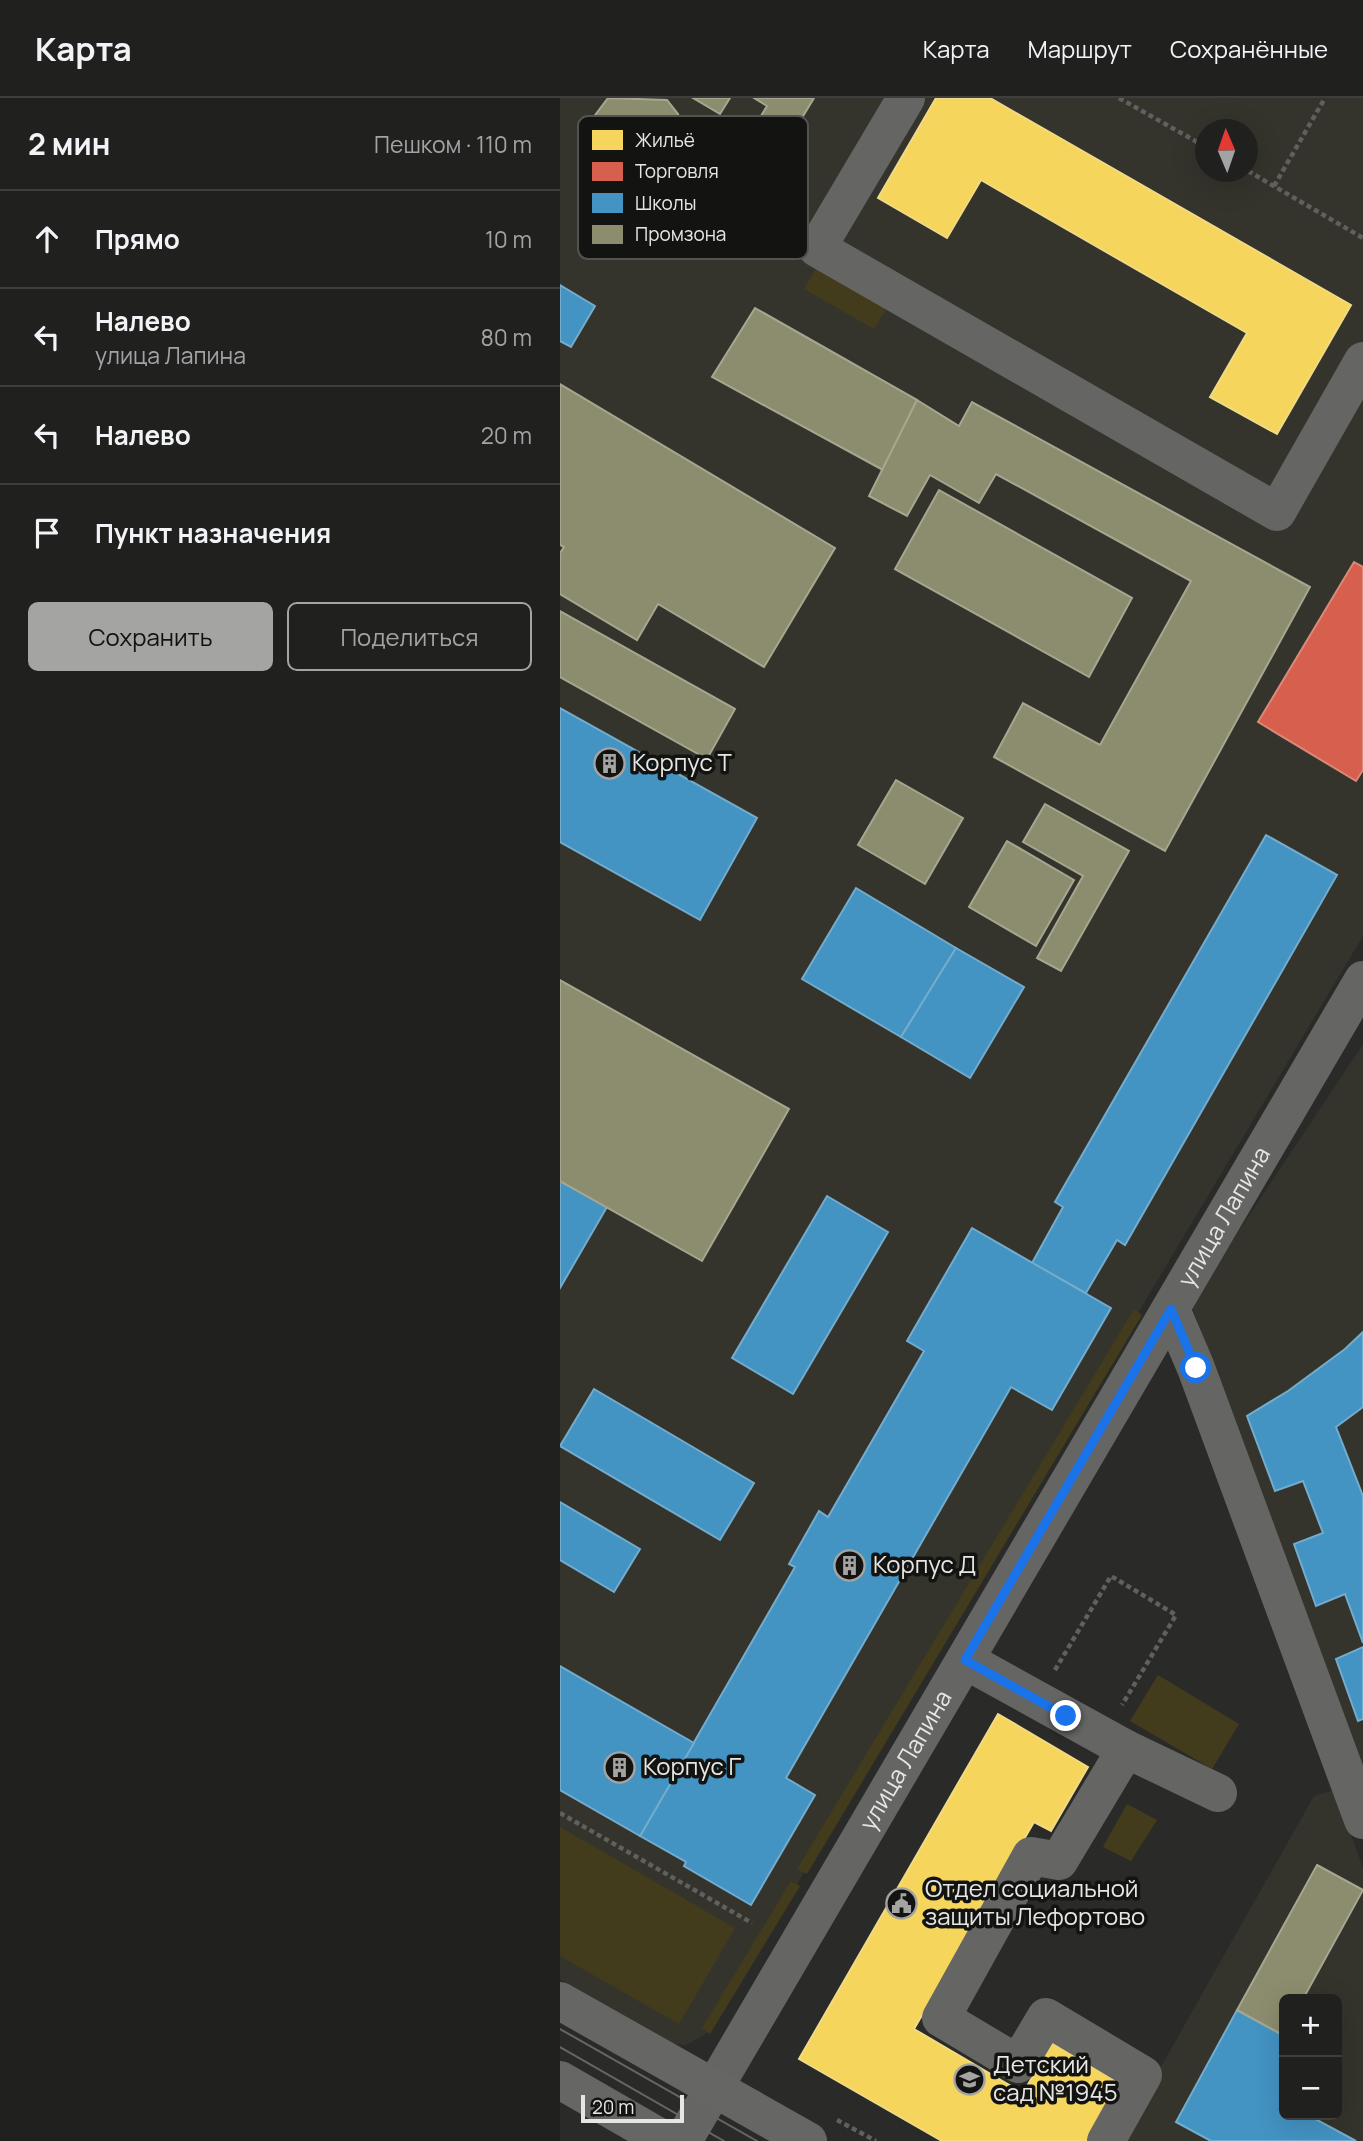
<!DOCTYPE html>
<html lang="ru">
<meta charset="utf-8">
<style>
:root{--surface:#20201f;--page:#282828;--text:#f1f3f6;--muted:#a2a3a4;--line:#3d3e3d;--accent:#a4a4a3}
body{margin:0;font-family:Manrope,sans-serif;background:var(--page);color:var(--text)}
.controls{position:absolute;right:21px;bottom:21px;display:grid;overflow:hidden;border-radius:10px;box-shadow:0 7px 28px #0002}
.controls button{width:63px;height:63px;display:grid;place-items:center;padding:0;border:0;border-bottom:2px solid var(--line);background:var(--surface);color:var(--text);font:35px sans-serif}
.compass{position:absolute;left:635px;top:21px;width:63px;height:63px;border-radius:50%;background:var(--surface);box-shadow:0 7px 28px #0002;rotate:358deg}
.scale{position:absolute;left:21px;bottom:18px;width:103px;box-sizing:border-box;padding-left:7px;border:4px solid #e6e6e4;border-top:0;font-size:19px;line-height:24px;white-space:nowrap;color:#e6e6e4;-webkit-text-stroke:5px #131312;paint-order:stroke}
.stop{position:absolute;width:21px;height:21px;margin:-16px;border:5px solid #1a73e8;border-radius:50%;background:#fff}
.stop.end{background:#1a73e8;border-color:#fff;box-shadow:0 2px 7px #0008}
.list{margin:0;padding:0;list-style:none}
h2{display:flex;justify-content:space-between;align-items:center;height:91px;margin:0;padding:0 28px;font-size:30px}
h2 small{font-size:23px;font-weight:400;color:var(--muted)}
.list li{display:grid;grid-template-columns:46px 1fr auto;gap:21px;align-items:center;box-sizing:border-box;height:98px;padding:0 28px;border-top:2px solid var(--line)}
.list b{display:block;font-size:26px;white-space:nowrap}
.list p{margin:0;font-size:23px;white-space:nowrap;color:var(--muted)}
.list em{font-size:23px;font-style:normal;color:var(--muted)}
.actions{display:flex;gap:14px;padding:21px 28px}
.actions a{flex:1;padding:16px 0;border:2px solid var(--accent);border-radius:10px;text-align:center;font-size:24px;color:var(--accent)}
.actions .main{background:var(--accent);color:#111}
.icon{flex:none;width:38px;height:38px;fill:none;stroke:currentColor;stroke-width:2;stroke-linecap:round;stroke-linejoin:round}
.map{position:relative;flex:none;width:803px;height:2043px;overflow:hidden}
header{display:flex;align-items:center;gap:42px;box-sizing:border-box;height:98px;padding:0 35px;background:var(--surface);border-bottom:2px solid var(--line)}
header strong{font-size:33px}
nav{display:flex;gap:38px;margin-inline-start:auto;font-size:24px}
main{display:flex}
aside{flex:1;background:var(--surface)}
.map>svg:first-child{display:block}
.built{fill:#34342c;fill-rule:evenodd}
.green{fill:#423c1d}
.homes{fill:#f6d55c;stroke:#f1da85;stroke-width:2}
.shops{fill:#d6604d;stroke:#db887a;stroke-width:2}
.schools{fill:#4393c3;stroke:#74accd;stroke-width:2}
.industry{fill:#8c8c6e;stroke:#a7a791;stroke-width:2}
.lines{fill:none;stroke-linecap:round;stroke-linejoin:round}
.path{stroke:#60605f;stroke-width:4.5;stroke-dasharray:5 3.5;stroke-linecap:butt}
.minor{stroke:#656564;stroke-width:38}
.major{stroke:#666664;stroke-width:38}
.tram{stroke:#666665;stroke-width:2}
.route{stroke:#1a73e8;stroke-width:9}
.labels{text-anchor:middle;stroke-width:7;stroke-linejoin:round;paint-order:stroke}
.poi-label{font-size:24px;fill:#e6e6e4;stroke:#131312;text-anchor:start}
.street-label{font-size:24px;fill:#e6e6e4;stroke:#131312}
.key{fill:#131312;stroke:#525251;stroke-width:2}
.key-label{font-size:19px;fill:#e6e6e4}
</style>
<header>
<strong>Карта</strong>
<nav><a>Карта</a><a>Маршрут</a><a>Сохранённые</a></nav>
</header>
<main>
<aside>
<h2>2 мин<small>Пешком · 110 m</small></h2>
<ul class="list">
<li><svg class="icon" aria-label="ahead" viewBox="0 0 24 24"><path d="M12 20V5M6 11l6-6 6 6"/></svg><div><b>Прямо</b></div><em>10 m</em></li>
<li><svg class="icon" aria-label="left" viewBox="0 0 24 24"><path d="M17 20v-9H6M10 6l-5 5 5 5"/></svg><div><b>Налево</b><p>улица Лапина</p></div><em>80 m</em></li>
<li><svg class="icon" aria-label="left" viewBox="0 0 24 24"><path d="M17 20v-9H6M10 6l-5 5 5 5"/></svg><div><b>Налево</b></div><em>20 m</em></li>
<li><svg class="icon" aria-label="arrive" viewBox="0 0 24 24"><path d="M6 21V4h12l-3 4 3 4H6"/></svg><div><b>Пункт назначения</b></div></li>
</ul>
<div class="actions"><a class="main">Сохранить</a><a>Поделиться</a></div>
</aside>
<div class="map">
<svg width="803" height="2043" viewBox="0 0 803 2043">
<rect width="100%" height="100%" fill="#2a2a29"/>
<g class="built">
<path d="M 0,0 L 803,0 L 803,838 L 149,1934 L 126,1947 L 112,1946 L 0,1882 ZM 646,32 L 688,32 L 688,74 L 646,74 Z"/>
<polygon points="803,946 803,1684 631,1205"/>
<path d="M 775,1692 L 803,1770 L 803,2043 L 559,2043 L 754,1698 ZM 724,1901 L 777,1901 L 777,2017 L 724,2017 Z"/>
</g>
<g class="green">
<polygon points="260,163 331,203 314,231 244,191"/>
<polygon points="574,1211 582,1217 247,1776 237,1771"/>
<polygon points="598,1577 679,1626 652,1671 570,1623"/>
<polygon points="567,1706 597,1722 571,1763 543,1749"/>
<polygon points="0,1729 175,1830 119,1926 0,1858"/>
<polygon points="231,1783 240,1788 150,1936 142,1930"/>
</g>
<g class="homes">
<polygon points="376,0 430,0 791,207 717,336 650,299 687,235 421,82 387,140 318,100"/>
<polygon points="438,1616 528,1669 491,1733 474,1724 354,1931 463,1995 492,1945 564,1987 531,2043 382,2043 239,1961"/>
</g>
<polygon class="shops" points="794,464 803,469 803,672 796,683 698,624"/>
<g class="schools">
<polygon points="0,187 35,208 11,249 0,243"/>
<polygon points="0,610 197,720 140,822 0,744"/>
<polygon points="706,737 777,777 565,1147 557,1142 526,1195 472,1165 503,1109 495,1104"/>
<polygon points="296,790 396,850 341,939 242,881"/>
<polygon points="396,850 464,889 410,980 341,939"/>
<polygon points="0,1083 47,1109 0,1190"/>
<polygon points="267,1098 328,1134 233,1296 172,1260"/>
<polygon points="412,1130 551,1210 492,1312 451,1289 226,1680 255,1697 191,1807 124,1768 126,1764 80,1738 235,1469 229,1466 259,1413 268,1419 364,1253 347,1243"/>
<polygon points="803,1234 803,1309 776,1329 803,1398 803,1545 785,1496 756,1508 734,1446 763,1435 743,1383 715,1393 687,1318 728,1293 785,1251"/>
<polygon points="34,1291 194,1385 160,1442 0,1348"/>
<polygon points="0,1404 80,1451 54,1494 0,1462"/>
<polygon points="803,1549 803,1621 798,1623 776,1561"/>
<polygon points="0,1568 134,1645 80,1738 0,1692"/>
<polygon points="677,1912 724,1938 724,2017 748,2017 796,2043 651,2043 616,2024"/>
</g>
<g class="industry">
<polygon points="48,0 107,2 118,16 122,34 119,51 110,67 95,77 78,81 60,79 45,69 34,54 30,37 33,20"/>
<polygon points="133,0 170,0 160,16"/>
<polygon points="194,0 254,0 159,157 128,139 207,8"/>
<polygon points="195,210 357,302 323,372 152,279"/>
<polygon points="0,286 275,450 204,569 98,506 77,542 0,496 0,455 4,449 0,447"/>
<polygon points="357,302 399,328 412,304 750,489 605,753 434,659 463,605 540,647 631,483 436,376 419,405 370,377 347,418 309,398"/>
<polygon points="379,392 572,500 529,579 335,471"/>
<polygon points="0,513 175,611 147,661 0,579"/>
<polygon points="336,682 403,720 365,786 298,747"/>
<polygon points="485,706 569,753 501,873 477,860 523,778 463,744"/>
<polygon points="447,743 514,782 476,848 409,809"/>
<polygon points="0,882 229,1011 142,1163 0,1083"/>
<polygon points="757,1767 803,1792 743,1901 724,1901 723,1937 677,1912"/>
</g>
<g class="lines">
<g class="path">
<polyline points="559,0 646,49"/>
<polyline points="688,73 803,140"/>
<polyline points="714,88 765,0"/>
<polyline points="495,1572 551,1478 616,1517 562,1607"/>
<polyline points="0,1715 192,1825"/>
<polyline points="277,2022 316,2043"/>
</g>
<g class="minor">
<polyline points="346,0 257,150 717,414 803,263"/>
<polyline points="611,1211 636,1270 803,1722"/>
<polyline points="405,1562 566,1651 499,1763 471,1758 381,1920 458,1966 486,1919 583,1977 546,2043"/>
<polyline points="566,1651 658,1695"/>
<path id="s1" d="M 123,2043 L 803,882"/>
</g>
<g class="major">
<polyline points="0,1903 248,2043"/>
<polyline points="0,1982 106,2043"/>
</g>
<g class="tram">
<polyline points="0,1931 197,2043"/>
<polyline points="0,1949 164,2043"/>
</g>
</g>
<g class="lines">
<polyline class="route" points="506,1618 405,1562 611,1211 636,1270"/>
</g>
<defs>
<symbol id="building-ring" viewBox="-11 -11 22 22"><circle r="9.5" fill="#131312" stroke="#a4a4a3" stroke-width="1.5"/><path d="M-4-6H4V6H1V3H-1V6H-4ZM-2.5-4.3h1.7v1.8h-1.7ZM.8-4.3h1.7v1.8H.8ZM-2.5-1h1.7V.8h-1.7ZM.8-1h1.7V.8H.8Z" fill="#a4a4a3"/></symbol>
<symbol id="civic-ring" viewBox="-11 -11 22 22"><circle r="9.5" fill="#131312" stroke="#a4a4a3" stroke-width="1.5"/><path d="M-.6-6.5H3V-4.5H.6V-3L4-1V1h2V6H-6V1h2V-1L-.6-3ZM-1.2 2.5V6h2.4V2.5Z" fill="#a4a4a3"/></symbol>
<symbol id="school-ring" viewBox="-11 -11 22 22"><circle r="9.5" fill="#131312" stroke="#a4a4a3" stroke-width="1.5"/><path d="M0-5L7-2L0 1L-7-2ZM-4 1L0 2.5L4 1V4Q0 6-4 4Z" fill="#a4a4a3"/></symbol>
</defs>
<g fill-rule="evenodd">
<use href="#building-ring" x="32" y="648" width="35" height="35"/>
<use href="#building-ring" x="272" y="1450" width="35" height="35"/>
<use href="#building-ring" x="42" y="1652" width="35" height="35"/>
<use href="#civic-ring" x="324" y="1788" width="35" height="35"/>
<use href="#school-ring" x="392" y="1964" width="35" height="35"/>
</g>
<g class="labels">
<g class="poi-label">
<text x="72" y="673">Корпус Т</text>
<text x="313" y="1475">Корпус Д</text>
<text x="83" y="1677">Корпус Г</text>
<text x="365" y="1799">Отдел социальной<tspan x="365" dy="28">защиты Лефортово</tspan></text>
<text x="433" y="1975">Детский<tspan x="433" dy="28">сад №1945</tspan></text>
</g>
<g class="street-label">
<text dy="8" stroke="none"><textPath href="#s1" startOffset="1071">улица Лапина</textPath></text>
<text dy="8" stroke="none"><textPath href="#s1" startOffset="441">улица Лапина</textPath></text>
</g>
</g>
<rect x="18" y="18" width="230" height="143" rx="10" class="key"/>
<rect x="32" y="32" width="31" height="20" fill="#f6d55c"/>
<rect x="32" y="64" width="31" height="19" fill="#d6604d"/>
<rect x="32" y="95" width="31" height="20" fill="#4393c3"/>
<rect x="32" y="127" width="31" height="19" fill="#8c8c6e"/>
<g class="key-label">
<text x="75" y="49">Жильё</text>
<text x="75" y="80">Торговля</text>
<text x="75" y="112">Школы</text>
<text x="75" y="143">Промзона</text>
</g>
</svg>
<div class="controls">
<button>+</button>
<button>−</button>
</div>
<svg class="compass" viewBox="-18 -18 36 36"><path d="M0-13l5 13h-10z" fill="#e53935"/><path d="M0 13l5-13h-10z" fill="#a2a3a4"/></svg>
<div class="scale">20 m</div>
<div class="stop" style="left:636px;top:1270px"></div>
<div class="stop end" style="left:506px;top:1618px"></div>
</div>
</main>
